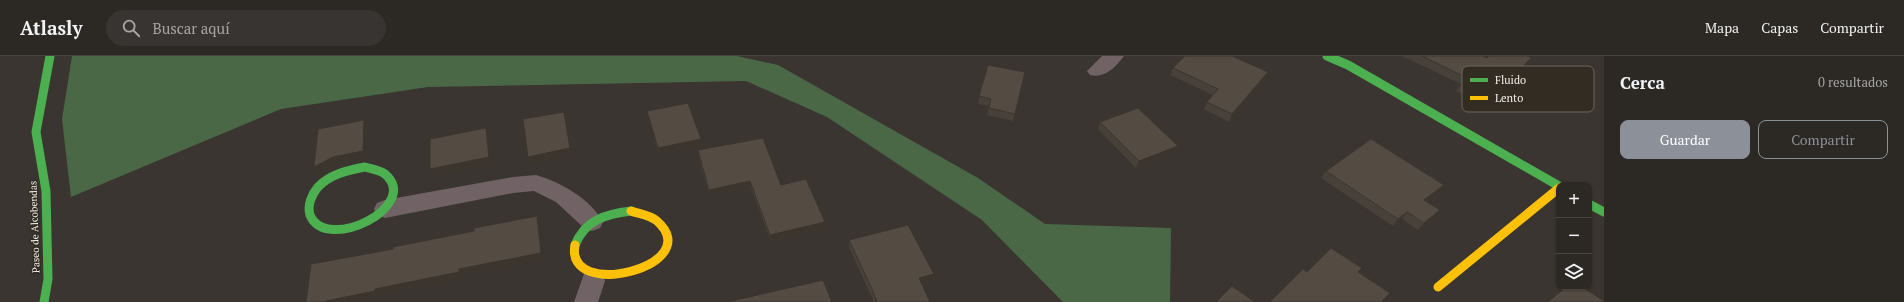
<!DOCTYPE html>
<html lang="es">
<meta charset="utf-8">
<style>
:root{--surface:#2c2824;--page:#383431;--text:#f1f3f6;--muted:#a6a6a6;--line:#484441;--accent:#8c9099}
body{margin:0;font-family:"PT Serif",serif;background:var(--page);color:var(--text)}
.controls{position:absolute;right:12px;bottom:12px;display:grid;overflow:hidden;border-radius:8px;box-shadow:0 1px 3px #0004}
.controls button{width:36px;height:36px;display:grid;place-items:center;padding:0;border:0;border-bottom:1px solid var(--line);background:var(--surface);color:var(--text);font:20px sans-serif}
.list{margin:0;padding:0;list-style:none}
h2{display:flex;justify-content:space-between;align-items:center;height:52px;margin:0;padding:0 16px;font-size:17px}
h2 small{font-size:13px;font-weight:400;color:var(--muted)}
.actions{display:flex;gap:8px;padding:12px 16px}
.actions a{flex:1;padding:9px 0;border:1px solid var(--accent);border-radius:8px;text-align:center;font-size:14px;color:var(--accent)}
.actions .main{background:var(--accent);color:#fff}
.icon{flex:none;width:22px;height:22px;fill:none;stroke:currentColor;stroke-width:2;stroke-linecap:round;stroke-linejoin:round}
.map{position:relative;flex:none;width:1604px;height:246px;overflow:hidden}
header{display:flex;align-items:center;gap:24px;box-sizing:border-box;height:56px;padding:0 20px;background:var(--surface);border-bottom:1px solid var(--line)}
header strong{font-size:19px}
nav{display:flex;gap:22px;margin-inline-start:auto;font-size:14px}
.search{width:280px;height:36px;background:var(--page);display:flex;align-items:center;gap:10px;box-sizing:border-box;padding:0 14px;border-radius:22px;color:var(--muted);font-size:15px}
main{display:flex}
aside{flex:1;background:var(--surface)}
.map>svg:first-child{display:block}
.forest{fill:#4a6846}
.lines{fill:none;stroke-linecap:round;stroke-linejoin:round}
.street{fill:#716365;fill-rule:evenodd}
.fast{stroke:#4caf50;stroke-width:9}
.slow{stroke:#ffc107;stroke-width:9}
.wall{fill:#484139}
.shaded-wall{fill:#3b352e}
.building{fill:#544c42;stroke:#3b352e}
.labels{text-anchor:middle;stroke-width:3;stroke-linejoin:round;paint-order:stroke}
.street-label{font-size:10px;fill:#f2eee8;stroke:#322c23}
.key{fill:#322c23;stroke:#6c665e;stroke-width:1}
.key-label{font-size:11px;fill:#f2eee8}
</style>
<header>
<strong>Atlasly</strong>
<div class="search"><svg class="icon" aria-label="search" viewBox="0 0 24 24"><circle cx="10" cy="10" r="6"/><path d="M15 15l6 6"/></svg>Buscar aquí</div>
<nav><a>Mapa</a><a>Capas</a><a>Compartir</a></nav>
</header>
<main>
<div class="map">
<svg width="1604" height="246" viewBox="0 0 1604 246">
<rect width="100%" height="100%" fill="#3a3530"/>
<polygon class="forest" points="72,0 737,0 778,9 978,122 1045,168 1171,172 1170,246 1063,246 982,164 827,61 746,25 428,31 281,53 71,141 62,63"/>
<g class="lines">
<g class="street">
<path d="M 1102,0 L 1124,0 C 1116,11 1104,23 1090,19 L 1087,15 Z"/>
<path d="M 536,119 C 560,126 591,143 603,166 L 600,172 L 592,175 L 584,172 L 556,146 L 534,135 L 513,137 L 385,162 L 377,159 L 374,153 L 377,147 L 385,144 L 513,121 Z"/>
<polygon points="593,215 602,218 605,225 598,246 574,246 584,218"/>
</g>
<g class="fast">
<polyline points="1327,0 1348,9 1559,130"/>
<path d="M 365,111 C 371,113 380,114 385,118 C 422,150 326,198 310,159 C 307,149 312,138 318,131 C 330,118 349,114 365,111 Z"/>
<polyline points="1589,148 1604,156"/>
<path d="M 575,189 C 585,164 606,158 631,155"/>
<polyline points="44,246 48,223 46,135 36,76 50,0"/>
</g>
<g class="slow">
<path d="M 575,189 C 564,246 708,210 657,165 C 650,159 639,158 631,155"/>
<polyline points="1438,231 1559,132"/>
</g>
</g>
<g class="wall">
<polygon points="1402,0 1483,0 1487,2 1525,10 1542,27 1517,56 1496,45 1491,51 1456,35 1461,28"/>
<polygon points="1173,12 1265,23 1229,66 1204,53 1207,46 1213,39 1170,19"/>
<polygon points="1025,16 1013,65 987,59 989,50 978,48 979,40"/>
<polygon points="647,55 701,83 701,90 659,99 649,62"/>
<polygon points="1100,66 1175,97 1136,112 1098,73"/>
<polygon points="698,94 781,129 825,166 824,173 771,186 751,132 710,141 699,102"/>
<polygon points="1326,115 1438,136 1426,145 1435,161 1418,174 1402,163 1393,170 1321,122"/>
<polygon points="849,184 934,218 933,225 922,228 930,246 874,246 849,191"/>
</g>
<g class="shaded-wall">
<polygon points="1268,16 1265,23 1229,66 1232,58"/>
<polygon points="564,56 566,63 572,99 530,108 528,101"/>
<polygon points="364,64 368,71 366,102 337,108 318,118 314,111 333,101"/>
<polygon points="486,72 489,79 492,108 433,120 430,113"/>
<polygon points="701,83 701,90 659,99 658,92"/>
<polygon points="1178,90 1175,97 1136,112 1139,105"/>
<polygon points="750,125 751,132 710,141 709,134"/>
<polygon points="1444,129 1438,136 1418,151 1424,144"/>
<polygon points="1440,154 1435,161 1418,174 1424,167"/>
<polygon points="1407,156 1402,163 1393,170 1398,163"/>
<polygon points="537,160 539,167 543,204 462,220 462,223 379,240 379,242 359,246 321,246 459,213"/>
<polygon points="825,166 824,173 771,186 770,179"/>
<polygon points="934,218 933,225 918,229 919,222"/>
</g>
<g class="building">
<polygon points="1185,0 1232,0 1268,16 1232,58 1207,46 1218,33 1173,12"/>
<polygon points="1422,0 1483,0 1487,2 1489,0 1528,0 1531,2 1524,9 1548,20 1523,49 1501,38 1496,44 1461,28 1467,22"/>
<polygon points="988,9 1025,16 1015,58 989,52 991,43 979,40"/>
<polygon points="688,47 701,83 658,92 647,55"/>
<polygon points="1138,52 1178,90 1139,105 1100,66"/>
<polygon points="564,56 570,92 528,101 523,63"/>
<polygon points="364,64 363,95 333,101 314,111 318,73"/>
<polygon points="486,72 489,101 430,113 430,83"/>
<polygon points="763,82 781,129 806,123 825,166 770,179 750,125 709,134 698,94"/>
<polygon points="1371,83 1444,129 1424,144 1440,154 1424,167 1407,156 1398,163 1326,115"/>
<polygon points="537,160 541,197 459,213 459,216 375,233 375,235 321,246 306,246 311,208 393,193 393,191 474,175 474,172"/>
<polygon points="908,169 934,218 919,222 930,246 877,246 872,233 849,184"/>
<polygon points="1331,192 1362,212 1358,216 1390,237 1381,246 1270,246 1303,213 1307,216"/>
<polygon points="823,224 832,246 727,246"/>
<polygon points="1232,230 1255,246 1216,246"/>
<polygon points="1566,231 1582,231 1604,245 1604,246 1548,246"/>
</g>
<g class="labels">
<g class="street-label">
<text transform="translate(34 171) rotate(-92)" y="4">Paseo de Alcobendas</text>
</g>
</g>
<rect x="1462" y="10" width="132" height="46" rx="6" class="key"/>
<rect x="1470" y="22" width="18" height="4" fill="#4caf50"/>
<rect x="1470" y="40" width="18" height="4" fill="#ffc107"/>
<g class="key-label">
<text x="1495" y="28">Fluido</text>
<text x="1495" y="46">Lento</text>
</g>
</svg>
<div class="controls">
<button>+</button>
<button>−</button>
<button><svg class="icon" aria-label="layers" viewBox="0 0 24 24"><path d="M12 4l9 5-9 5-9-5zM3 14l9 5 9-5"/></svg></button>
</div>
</div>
<aside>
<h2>Cerca<small>0 resultados</small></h2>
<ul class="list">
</ul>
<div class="actions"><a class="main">Guardar</a><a>Compartir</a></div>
</aside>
</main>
